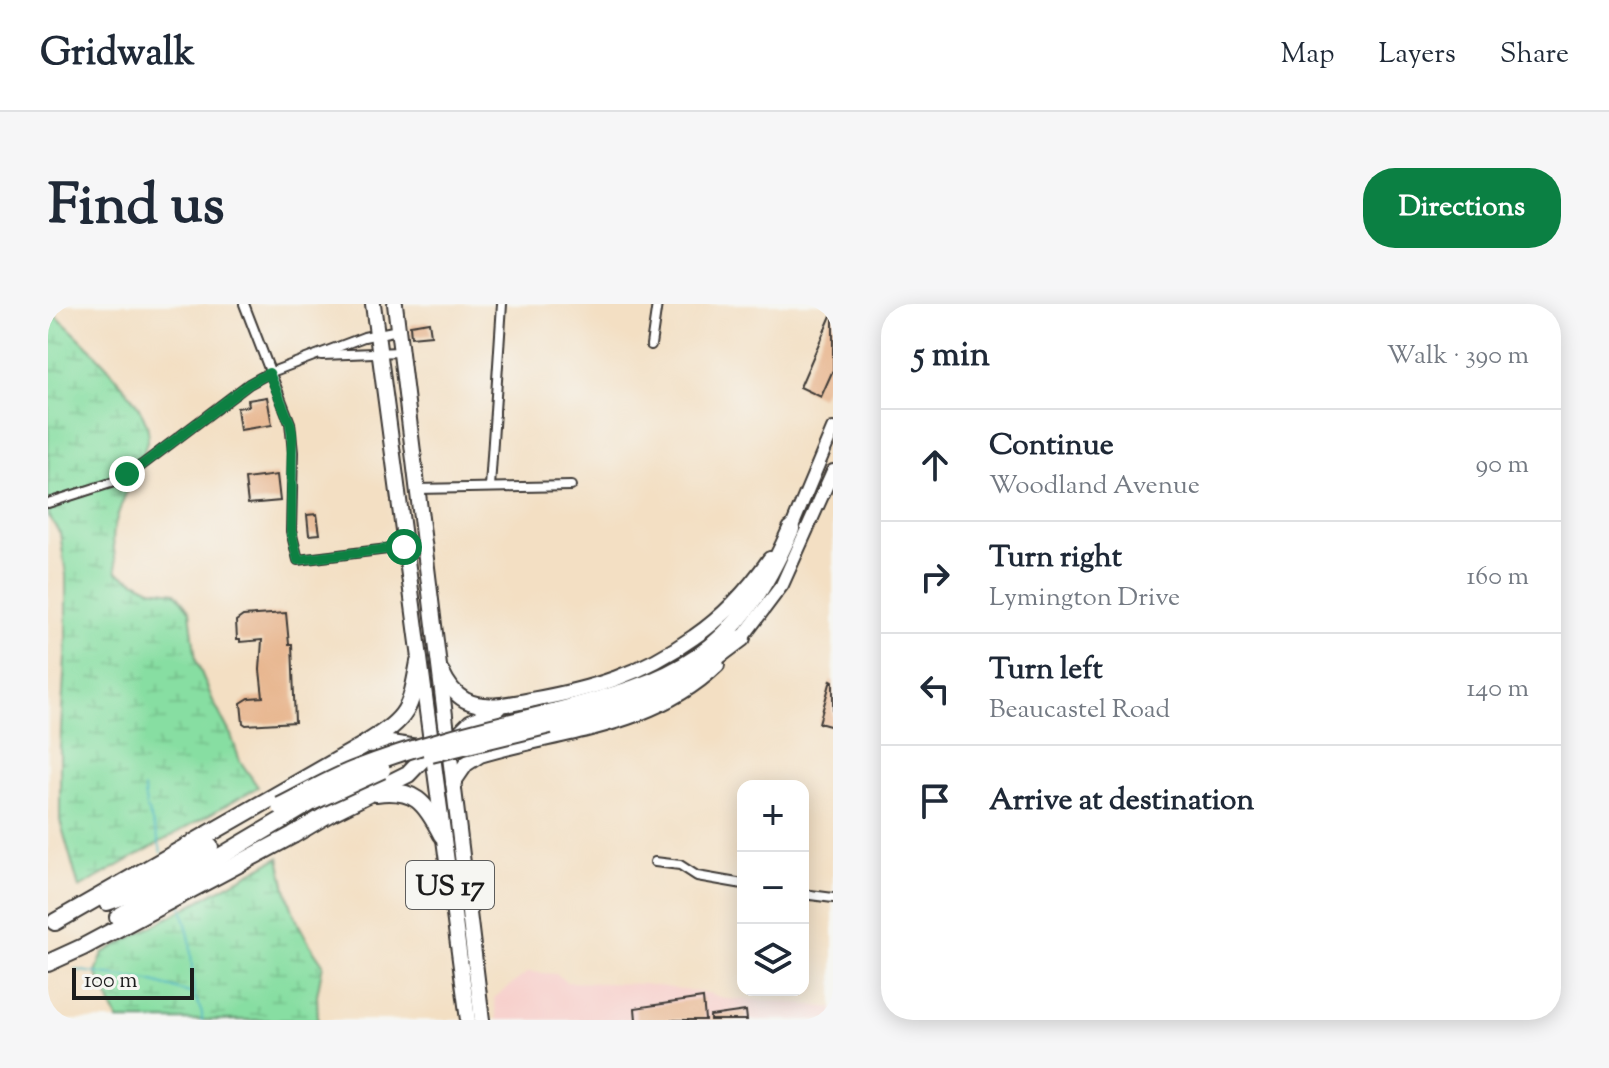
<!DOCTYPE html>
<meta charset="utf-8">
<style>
:root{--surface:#fff;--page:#f6f6f7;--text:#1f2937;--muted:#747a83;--line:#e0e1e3;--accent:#0b8043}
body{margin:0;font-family:"Sorts Mill Goudy",serif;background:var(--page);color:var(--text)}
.controls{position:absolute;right:24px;bottom:24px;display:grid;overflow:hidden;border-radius:16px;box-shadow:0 4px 20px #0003}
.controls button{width:72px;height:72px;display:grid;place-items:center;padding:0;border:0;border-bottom:2px solid var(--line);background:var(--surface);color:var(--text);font:40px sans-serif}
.scale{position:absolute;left:24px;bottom:20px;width:122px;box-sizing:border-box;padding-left:8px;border:4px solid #1c1c1c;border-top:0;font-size:22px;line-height:28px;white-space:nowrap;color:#1c1c1c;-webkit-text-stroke:6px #f6f6f2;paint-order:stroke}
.stop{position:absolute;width:24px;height:24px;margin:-18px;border:6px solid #0b8043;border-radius:50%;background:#fff}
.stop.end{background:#0b8043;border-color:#fff;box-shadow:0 2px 8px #0008}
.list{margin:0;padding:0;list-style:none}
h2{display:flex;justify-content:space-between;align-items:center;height:104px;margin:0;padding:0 32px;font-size:34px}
h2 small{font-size:26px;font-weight:400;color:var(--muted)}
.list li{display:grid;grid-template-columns:52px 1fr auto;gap:24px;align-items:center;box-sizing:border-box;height:112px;padding:0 32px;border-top:2px solid var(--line)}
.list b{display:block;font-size:30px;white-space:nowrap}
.list p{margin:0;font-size:26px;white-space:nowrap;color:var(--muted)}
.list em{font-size:26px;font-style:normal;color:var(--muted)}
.icon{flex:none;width:44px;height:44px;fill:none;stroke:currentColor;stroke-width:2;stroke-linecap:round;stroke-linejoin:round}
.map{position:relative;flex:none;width:785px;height:716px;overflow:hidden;border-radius:32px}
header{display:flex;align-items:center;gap:48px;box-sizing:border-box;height:112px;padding:0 40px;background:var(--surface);border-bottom:2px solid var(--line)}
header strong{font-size:38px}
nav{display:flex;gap:44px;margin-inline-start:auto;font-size:28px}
.intro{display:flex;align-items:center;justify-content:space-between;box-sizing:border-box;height:192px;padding:0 48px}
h1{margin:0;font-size:56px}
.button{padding:20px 36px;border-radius:32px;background:var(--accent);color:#fff;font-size:28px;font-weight:700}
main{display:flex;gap:48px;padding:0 48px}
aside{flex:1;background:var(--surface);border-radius:32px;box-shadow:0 4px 20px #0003}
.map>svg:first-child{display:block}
.built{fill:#f7d0cc}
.wetland{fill:url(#wetland-marsh);stroke:#527d5f;stroke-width:2}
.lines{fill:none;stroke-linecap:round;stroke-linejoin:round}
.stream{stroke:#46b5be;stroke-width:2}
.building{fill:#e8b791}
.minor-casing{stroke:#3c3935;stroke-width:12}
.secondary-casing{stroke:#3c3935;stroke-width:16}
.trunk-casing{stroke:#3c3935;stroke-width:18}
.motorway-casing{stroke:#3c3935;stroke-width:20}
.minor{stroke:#fff;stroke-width:8}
.secondary{stroke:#fff;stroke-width:12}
.trunk{stroke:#fff;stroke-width:14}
.motorway{stroke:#fff;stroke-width:16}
.motorway-bridge-casing{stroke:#3c3935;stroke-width:20;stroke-linecap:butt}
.motorway-bridge{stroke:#fff;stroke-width:16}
.route{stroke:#0b8043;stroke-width:10}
.labels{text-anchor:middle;stroke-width:8;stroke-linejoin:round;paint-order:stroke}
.shield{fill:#f6f6f2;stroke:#5d5d5c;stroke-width:2}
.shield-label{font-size:28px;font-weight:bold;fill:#1c1c1c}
</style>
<header>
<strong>Gridwalk</strong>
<nav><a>Map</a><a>Layers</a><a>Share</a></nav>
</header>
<div class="intro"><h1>Find us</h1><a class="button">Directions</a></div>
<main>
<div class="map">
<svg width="785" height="716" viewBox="0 0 785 716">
<defs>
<pattern id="wetland-marsh" width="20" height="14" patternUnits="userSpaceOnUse" patternTransform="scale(2)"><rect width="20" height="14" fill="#87dea2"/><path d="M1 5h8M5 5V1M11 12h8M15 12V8" fill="none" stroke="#74be8b"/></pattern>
</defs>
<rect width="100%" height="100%" fill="#f6f6f2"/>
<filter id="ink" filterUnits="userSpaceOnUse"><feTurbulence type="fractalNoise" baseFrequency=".0125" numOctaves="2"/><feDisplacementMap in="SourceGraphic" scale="16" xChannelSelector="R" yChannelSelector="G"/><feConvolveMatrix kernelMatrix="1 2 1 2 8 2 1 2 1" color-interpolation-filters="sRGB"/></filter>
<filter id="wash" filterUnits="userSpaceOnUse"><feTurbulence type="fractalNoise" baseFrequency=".006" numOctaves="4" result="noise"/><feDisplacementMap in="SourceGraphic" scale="32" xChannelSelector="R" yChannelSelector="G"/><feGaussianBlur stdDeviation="1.8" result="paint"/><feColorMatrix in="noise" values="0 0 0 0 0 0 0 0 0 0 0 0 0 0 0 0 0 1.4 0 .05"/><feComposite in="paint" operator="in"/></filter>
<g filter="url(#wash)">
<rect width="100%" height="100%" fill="#f3dfc3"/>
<polygon class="built" points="480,668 508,670 518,678 595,680 660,689 678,695 729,697 785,704 785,716 449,716 446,694"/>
<g class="wetland">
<path d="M 0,6 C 24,24 106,103 100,133 C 93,165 72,193 66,226 C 63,238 68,255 69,268 L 103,285 L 127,288 L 142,307 L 148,356 L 165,397 L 183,431 L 192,457 L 210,483 L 31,584 L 12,516 L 12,444 L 18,334 L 18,271 L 12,229 L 0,212 Z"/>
<path d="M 231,553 C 240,599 247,621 275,660 L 269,691 L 270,716 L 70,716 L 48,669 L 55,649 Z"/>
</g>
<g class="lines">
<g class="stream">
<path d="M 96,485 C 96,509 111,526 113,549"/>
<polyline points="133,600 142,636 146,691 154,709 154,716"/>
<polyline points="27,666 102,677 145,690"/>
</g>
</g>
<g id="blocks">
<g class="building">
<polygon points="785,7 785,66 773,93 752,83"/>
<polygon points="381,18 383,31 363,33 362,21"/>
<polygon points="219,93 224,121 192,126 189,104 201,102 200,96"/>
<polygon points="229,171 232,197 200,200 197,175"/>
<polygon points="269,210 272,230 261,231 259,211"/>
<polygon points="238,309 241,340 244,340 247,418 198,421 195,419 193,399 201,394 215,393 212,366 214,336 192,338 192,335 189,335 188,317 195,312"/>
<polygon points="783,376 785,377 785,423 771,419"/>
<polygon points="655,694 657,716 588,716 587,704"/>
<polygon points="698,707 699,716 662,716 662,712"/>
</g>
</g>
</g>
<g filter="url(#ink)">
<use href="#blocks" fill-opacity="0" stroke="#3c3935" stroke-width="2"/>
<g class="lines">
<defs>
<g id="minor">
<polyline points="196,0 242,119 245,148 243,227 250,256 356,243"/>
<polyline points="603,41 609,0"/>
<polyline points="274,51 352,48"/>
<polyline points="442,183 454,0"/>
<polyline points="369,185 523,182"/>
<polyline points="0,199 66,178 94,161 201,80 221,69 316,33 350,26"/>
<polyline points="607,558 632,561 649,572 695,580"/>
<polyline points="755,590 785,594"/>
</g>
<g id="secondary">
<polyline points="743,225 785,125"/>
<polyline points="694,334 734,281 785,167"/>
</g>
<g id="trunk">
<polyline points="325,0 420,716"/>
<polyline points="347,0 434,716"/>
<path d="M 394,368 C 399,379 406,390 417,396 C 436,406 462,400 483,396 C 545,385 594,370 646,333 C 677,312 701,285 722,255"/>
<polyline points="405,435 422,418 450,404"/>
<path d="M 405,479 L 418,460 L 432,451 C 515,426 603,424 669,361"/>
</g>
<g id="motorway">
<path d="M 501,409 C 630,376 687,354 743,225"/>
<path d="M 502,421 C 538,412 577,406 611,390 C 641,376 667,354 694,334"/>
<path d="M 319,439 C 361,413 362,406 371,358"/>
<path d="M 328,489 C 367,484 377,498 394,531"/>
<polyline points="59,598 82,590 162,543"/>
<polyline points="70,613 239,513"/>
<polyline points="7,618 318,440 335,439 370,444"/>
<polyline points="0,659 35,643 245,531 282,509 360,470 384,445"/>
</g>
</defs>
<use href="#minor" class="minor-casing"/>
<use href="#secondary" class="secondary-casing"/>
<use href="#trunk" class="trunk-casing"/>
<use href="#motorway" class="motorway-casing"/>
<use href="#minor" class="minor"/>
<use href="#secondary" class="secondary"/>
<use href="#trunk" class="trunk"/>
<use href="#motorway" class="motorway"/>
<defs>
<g id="motorway-bridge">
<polyline points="383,450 502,421"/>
<path d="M 232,502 C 256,490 280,476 305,466 C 368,441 434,425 501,409"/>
<polyline points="239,513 264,498 334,466"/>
</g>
</defs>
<use href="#motorway-bridge" class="motorway-bridge-casing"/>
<use href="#motorway-bridge" class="motorway-bridge"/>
</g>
</g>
<g class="lines" filter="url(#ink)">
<polyline class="route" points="79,170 94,161 201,80 221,69 242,119 244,130 243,227 250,256 356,243"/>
</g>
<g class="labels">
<rect class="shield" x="358" y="557" width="88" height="48" rx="6"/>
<g class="shield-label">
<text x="402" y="591">US 17</text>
</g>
</g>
</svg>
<div class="controls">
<button>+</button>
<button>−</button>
<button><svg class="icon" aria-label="layers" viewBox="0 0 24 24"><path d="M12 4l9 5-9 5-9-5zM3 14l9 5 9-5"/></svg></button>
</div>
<div class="scale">100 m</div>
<div class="stop" style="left:356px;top:243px"></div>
<div class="stop end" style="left:79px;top:170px"></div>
</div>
<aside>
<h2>5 min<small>Walk · 390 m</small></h2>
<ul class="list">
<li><svg class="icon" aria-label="ahead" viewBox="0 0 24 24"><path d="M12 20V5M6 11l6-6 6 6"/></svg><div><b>Continue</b><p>Woodland Avenue</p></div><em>90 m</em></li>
<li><svg class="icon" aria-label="right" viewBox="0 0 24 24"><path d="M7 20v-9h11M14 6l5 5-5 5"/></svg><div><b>Turn right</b><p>Lymington Drive</p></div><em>160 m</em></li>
<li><svg class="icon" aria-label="left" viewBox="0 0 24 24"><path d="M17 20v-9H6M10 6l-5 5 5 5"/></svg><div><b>Turn left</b><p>Beaucastel Road</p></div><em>140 m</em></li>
<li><svg class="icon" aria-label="arrive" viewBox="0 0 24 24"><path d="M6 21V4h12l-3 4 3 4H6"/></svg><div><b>Arrive at destination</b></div></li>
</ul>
</aside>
</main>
